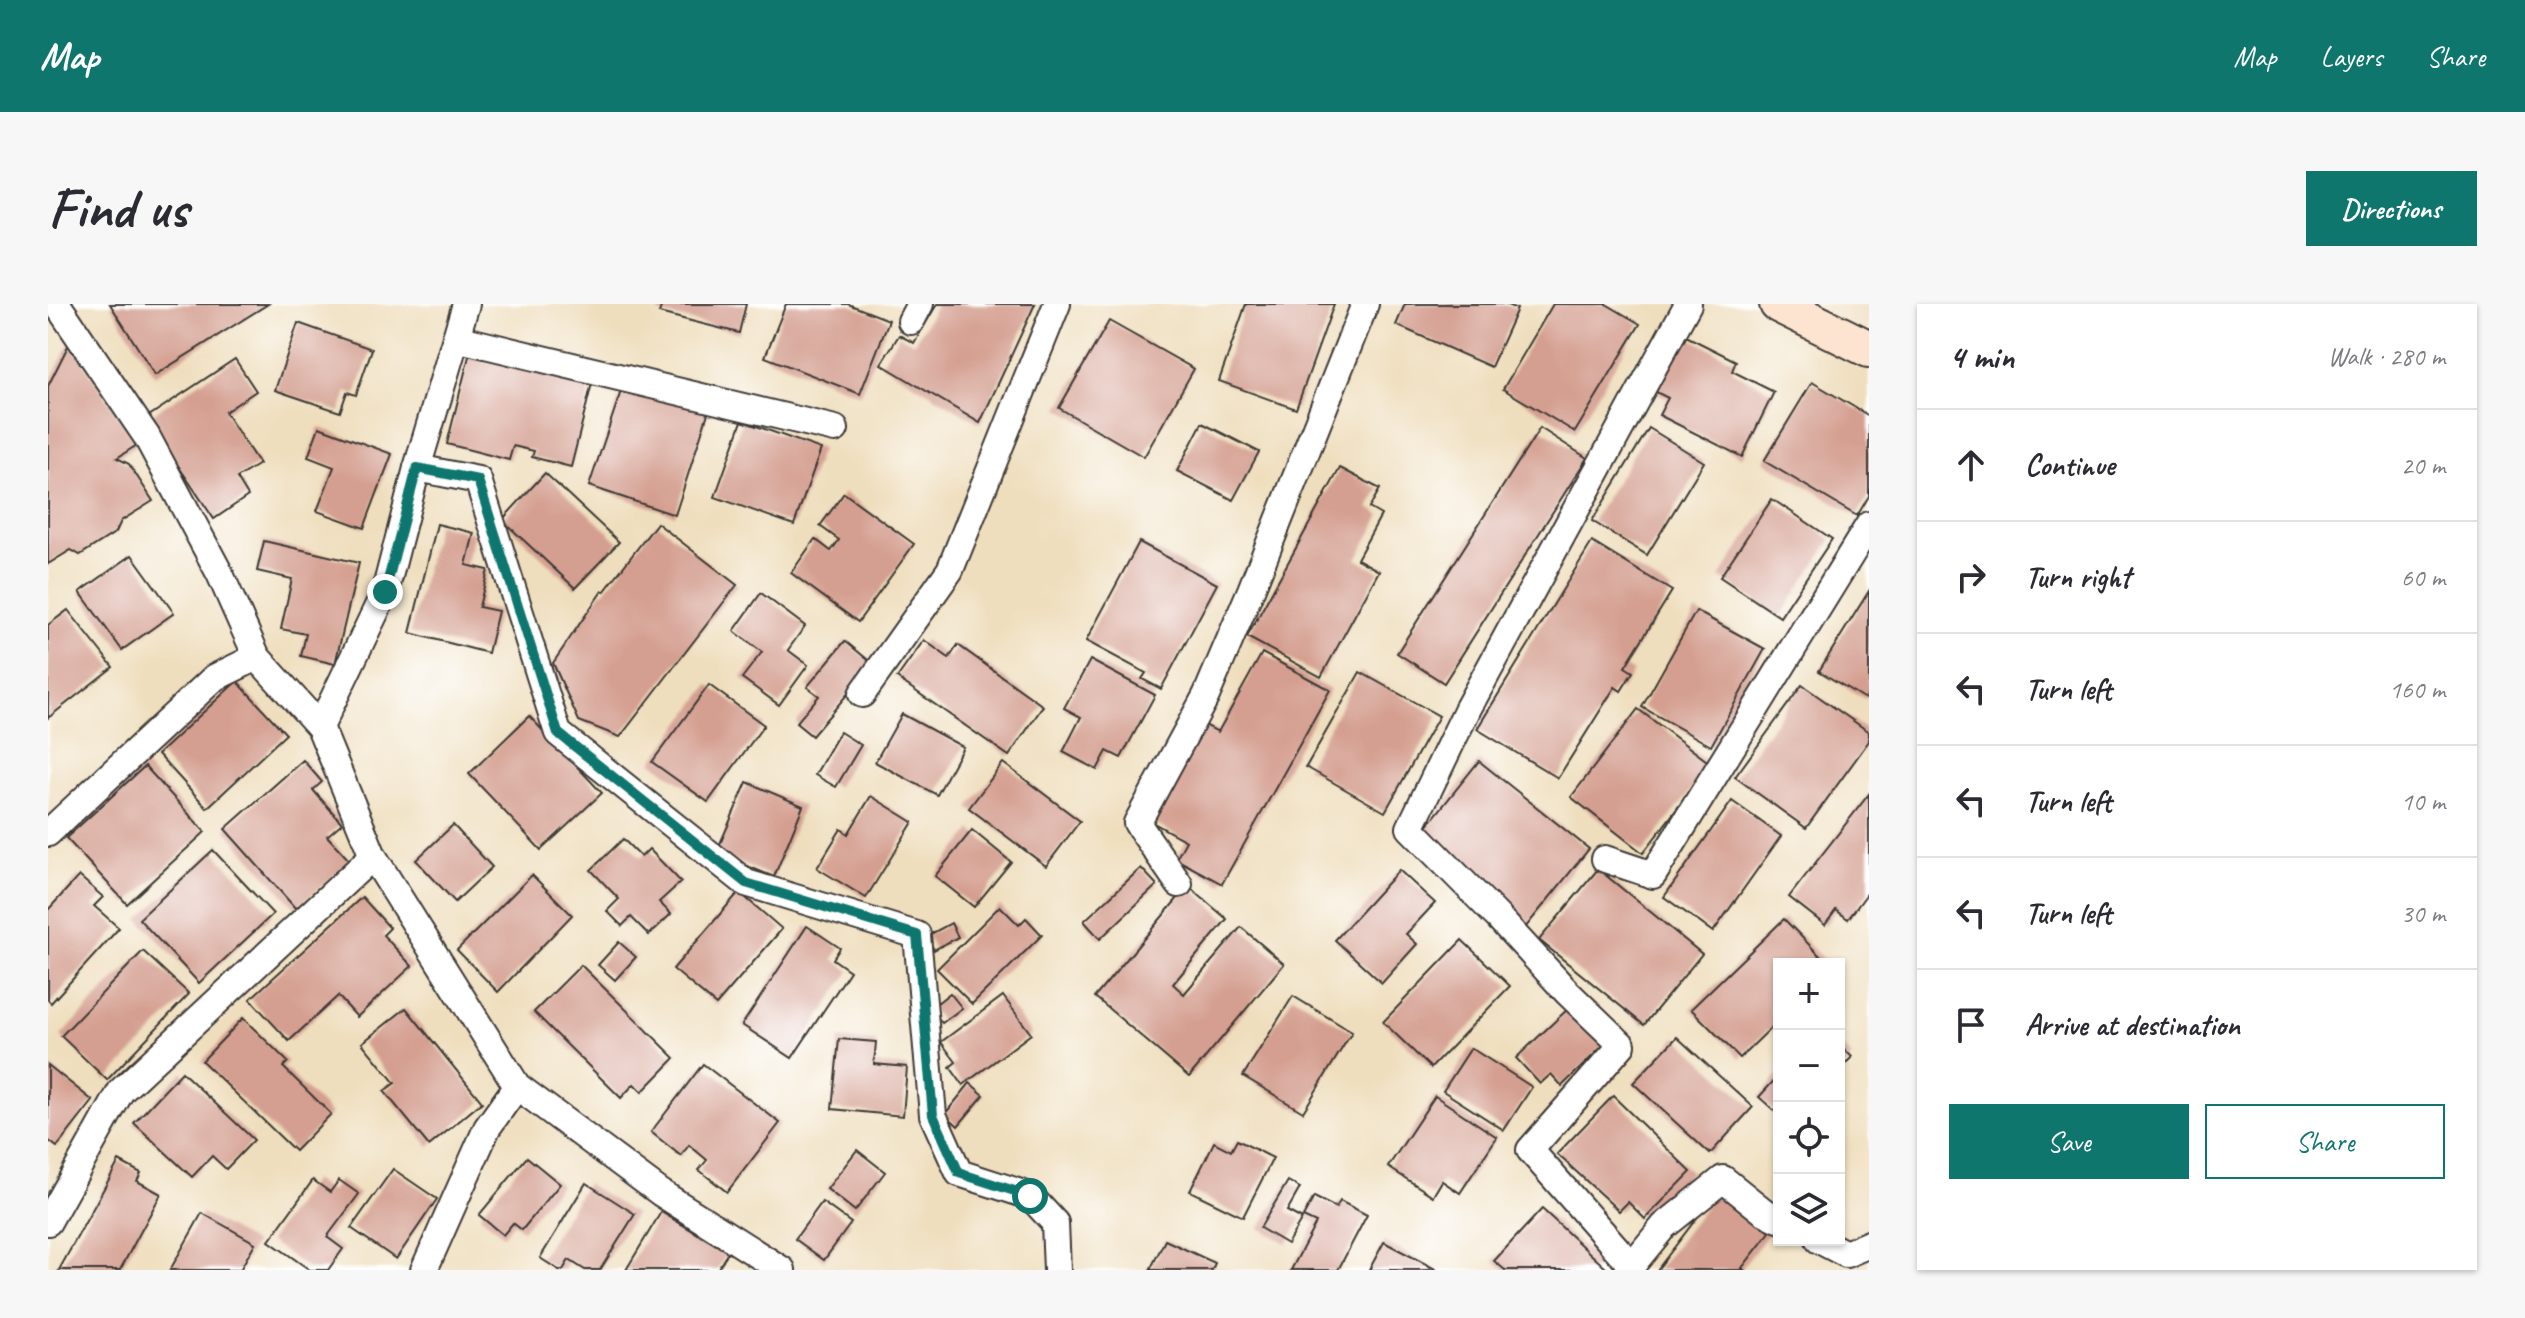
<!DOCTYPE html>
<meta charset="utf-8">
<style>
:root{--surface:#fff;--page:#f7f7f7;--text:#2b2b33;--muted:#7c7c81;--line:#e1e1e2;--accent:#0f766e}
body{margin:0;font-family:Caveat,sans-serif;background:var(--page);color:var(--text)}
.controls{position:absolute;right:24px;bottom:24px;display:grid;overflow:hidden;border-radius:0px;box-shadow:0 2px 6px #0004}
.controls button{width:72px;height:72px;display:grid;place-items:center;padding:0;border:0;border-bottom:2px solid var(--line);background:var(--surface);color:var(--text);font:40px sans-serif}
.stop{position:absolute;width:24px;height:24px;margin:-18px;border:6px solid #0f766e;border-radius:50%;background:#fff}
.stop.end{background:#0f766e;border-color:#fff;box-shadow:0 2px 8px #0008}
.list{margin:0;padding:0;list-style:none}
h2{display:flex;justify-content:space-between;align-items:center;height:104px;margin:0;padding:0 32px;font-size:34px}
h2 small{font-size:26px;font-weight:400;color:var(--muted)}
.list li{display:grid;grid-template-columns:52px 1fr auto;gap:24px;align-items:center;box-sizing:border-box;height:112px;padding:0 32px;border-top:2px solid var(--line)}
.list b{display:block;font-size:30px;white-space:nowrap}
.list em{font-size:26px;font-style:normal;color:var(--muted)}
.actions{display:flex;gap:16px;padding:24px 32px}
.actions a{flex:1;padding:18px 0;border:2px solid var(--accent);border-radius:0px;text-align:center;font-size:28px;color:var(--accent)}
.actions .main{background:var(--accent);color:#fff}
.icon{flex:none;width:44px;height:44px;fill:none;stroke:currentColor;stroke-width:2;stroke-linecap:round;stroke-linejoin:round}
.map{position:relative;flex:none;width:1821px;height:966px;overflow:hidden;border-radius:0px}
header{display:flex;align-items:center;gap:48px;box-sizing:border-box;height:112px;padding:0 40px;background:var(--accent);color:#fff}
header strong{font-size:38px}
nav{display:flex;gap:44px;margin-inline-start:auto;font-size:28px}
.intro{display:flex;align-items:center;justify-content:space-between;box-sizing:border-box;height:192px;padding:0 48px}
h1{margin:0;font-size:56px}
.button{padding:20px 36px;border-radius:0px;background:var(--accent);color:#fff;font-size:28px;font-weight:700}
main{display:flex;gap:48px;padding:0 48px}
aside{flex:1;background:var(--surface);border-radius:0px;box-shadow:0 2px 6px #0004}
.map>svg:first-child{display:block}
.building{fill:#d49f90}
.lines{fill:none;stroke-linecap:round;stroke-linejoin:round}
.street-casing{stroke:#3c3934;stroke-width:30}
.secondary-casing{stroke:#3c3934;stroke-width:40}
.street{stroke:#fff;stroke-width:26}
.secondary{stroke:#fde4d0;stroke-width:36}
.route{stroke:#0f766e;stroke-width:10}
</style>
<header>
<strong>Map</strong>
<nav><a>Map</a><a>Layers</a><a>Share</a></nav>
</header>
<div class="intro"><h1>Find us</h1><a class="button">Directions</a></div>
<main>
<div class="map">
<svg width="1821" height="966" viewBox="0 0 1821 966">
<rect width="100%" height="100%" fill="#fff"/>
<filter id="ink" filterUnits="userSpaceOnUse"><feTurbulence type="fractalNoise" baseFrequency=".0125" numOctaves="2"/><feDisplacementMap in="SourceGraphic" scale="16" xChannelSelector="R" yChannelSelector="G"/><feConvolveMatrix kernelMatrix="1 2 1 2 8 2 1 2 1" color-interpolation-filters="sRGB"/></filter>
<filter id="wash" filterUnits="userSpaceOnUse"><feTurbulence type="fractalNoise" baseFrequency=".006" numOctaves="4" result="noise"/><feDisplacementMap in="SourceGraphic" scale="32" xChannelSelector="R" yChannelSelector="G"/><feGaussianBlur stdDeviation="1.8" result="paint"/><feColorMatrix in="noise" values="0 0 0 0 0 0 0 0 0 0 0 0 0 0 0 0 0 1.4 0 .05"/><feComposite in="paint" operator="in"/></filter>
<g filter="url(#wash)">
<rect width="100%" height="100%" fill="#efdebd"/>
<g id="blocks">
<g class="building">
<polygon points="62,0 220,0 107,71"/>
<polygon points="614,0 698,0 691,29 611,9"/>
<polygon points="738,0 800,0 841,16 812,90 717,53"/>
<polygon points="889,0 987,0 932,119 833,60 851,31 866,39"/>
<polygon points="1198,0 1286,0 1248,105 1171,77"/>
<polygon points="1357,0 1457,0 1469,5 1443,63 1348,21"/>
<polygon points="1505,0 1558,0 1592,20 1527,128 1455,85"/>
<polygon points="1061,17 1146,65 1096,153 1011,104"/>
<polygon points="250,19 324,45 308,91 299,88 292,108 227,86"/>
<polygon points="1636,31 1688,57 1684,67 1726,88 1694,153 1611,111 1620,94 1608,88"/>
<polygon points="22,38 89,141 69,154 81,160 105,197 73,217 68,228 32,251 23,246 0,260 0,82"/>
<polygon points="423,44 545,75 523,163 484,153 486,147 465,142 461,156 399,140"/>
<polygon points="187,55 208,87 177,108 211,160 189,174 200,192 166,215 98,114"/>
<polygon points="1764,78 1821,112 1821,192 1809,212 1716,157"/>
<polygon points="575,81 660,109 627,211 541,182"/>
<polygon points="694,117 773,145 746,221 667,193"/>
<polygon points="1154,119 1211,148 1185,196 1129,167"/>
<polygon points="271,123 344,150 316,224 269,207 286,163 260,153"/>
<polygon points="1492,124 1539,154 1396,379 1349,349"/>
<polygon points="1601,124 1656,158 1599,251 1544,217"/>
<polygon points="1292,164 1332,185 1321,204 1333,211 1309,255 1331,267 1273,373 1199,333"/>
<polygon points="497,169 571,238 527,284 454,216"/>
<polygon points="796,189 866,240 810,318 743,269 767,235 783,247 791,236 772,222"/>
<polygon points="1724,195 1784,235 1732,313 1672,273"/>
<polygon points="609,219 689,281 572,433 531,417 505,359 554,287 556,288"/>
<polygon points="389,220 426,229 418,261 440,266 431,303 450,307 440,349 362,329"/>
<polygon points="216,237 311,259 287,360 253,352 258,330 233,325 244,275 209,267"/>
<polygon points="1091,238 1169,280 1113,385 1094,375 1098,369 1038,337"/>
<polygon points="1544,238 1624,287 1577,363 1585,368 1573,387 1567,383 1510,474 1429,425"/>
<polygon points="84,251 126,309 74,346 32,288"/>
<polygon points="1821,287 1821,389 1817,395 1771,367"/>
<polygon points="713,289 757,322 740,346 760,361 731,401 694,374 714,348 686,327"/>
<polygon points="20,306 65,363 0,414 0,321"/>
<polygon points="1648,307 1717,345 1663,442 1594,403"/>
<polygon points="876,336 901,354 910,341 995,402 961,452 849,374"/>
<polygon points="797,337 825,360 764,432 748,419 771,392 759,383"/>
<polygon points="1214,349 1282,386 1174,580 1128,555 1138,537 1102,517 1155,420 1170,428"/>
<polygon points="1042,356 1107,391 1073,454 1059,447 1049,466 1015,448 1033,413 1016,404"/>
<polygon points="1312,368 1391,412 1337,508 1258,463"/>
<polygon points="189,377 238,430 159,504 110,450"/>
<polygon points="661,381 716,421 660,498 604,458"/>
<polygon points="1754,381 1821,428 1821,437 1758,524 1687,473"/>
<polygon points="1590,405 1663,460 1595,549 1523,493"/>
<polygon points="854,410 915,443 889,491 827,458"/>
<polygon points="481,412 554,489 493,546 421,470"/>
<polygon points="792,428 813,441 788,483 767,471"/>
<polygon points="255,456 274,478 265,486 294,519 279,532 302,557 248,605 177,525"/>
<polygon points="1431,457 1541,545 1473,629 1371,532"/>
<polygon points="955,459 1032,517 998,562 921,504"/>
<polygon points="97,462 157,528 79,600 18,534"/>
<polygon points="699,478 755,502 726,573 668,549"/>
<polygon points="1821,490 1821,587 1800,615 1788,606 1777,621 1741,593"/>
<polygon points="823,492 865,518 818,594 769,564 793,525 800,530"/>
<polygon points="1684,497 1733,532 1665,628 1616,593"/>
<polygon points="405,521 444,563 407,598 368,556"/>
<polygon points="924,526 963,558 926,603 887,572"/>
<polygon points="575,535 593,553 601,545 633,578 611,598 623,610 601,631 583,613 574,622 559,607 571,595 543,566"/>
<polygon points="165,546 225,610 151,679 91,615"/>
<polygon points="1093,564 1109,581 1052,635 1036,617"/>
<polygon points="1550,565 1654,650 1596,721 1491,636"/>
<polygon points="1351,566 1387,599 1358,630 1369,640 1334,679 1287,636"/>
<polygon points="484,571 524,611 450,688 409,646"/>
<polygon points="31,572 55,593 46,602 71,624 3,699 0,696 0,606"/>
<polygon points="1140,582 1179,615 1125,680 1136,690 1193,623 1236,660 1141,773 1047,693"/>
<polygon points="691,588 734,625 668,701 625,665"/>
<polygon points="314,593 342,624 335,631 364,662 309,713 290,692 241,737 202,695"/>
<polygon points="952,602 971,621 978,614 994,631 924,700 889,665"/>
<polygon points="1736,615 1780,660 1731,660 1731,716 1692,754 1643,705"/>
<polygon points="903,619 910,633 886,646 879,632"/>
<polygon points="759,622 792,644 785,655 802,667 744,754 694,721"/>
<polygon points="1414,636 1462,682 1383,764 1335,718"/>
<polygon points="571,638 588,653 567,676 550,661"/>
<polygon points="95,647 141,690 59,776 13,732"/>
<polygon points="533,661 627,754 594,788 586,780 573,794 486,708"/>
<polygon points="902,689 914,704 894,719 883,704"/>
<polygon points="955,692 983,730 915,781 902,763 908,758 893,738"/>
<polygon points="1245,692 1304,728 1255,808 1195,772"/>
<polygon points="1523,702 1558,739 1514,782 1503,770 1492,780 1468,754"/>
<polygon points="358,704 434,798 381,842 336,787 347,779 314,739"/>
<polygon points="195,714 240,758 235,763 283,810 247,847 154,757"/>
<polygon points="1629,733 1705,803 1662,850 1585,779"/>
<polygon points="791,735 828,738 826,760 859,763 855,812 784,805"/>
<polygon points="1791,740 1804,753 1791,768"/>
<polygon points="1423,744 1484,783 1456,826 1395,787"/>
<polygon points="655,760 732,819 679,888 651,866 659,856 641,841 633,852 603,828"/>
<polygon points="0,761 45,797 9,843 0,836"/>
<polygon points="134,768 206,836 178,865 164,852 144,873 86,819"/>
<polygon points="1731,771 1731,811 1711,793"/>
<polygon points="922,779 936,791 910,822 897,810"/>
<polygon points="1387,792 1449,833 1412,889 1394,877 1385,892 1340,863"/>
<polygon points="1565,792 1643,868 1597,915 1580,898 1571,907 1509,850"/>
<polygon points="1189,836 1225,854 1195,913 1142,887 1166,838 1183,847"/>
<polygon points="809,846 837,868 807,907 779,885"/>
<polygon points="479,853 512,880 474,926 465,919 455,931 431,911"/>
<polygon points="71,857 93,869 89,877 113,890 72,966 11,966"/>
<polygon points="345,865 389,895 348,955 303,924"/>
<polygon points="265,876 282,888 291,876 311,890 279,933 295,945 280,966 262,966 221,937"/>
<polygon points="1240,877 1252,884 1239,907 1254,915 1239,940 1212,924"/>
<polygon points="538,879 587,910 552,966 537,966 521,956 515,966 511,966 492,954"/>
<polygon points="1674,881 1702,901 1696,909 1722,928 1694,964 1696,966 1609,966"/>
<polygon points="1266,893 1288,904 1292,897 1319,911 1290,966 1243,966 1268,919 1255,913"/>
<polygon points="774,898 803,919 776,956 747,935"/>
<polygon points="1494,905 1560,966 1457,966 1446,957"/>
<polygon points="613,908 680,948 669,966 578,966"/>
<polygon points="154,909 207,939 192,966 122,966"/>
<polygon points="1117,936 1167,959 1164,966 1102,966"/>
<polygon points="1336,938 1389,966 1321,966"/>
</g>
</g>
</g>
<g filter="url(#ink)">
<use href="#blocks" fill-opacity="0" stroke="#3c3934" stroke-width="2"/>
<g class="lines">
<defs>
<g id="street">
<polyline points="9,0 99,133 172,270 209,353 272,423 325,552 469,782 613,889 734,966"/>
<polyline points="863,17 872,0"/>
<polyline points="408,34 787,125"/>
<polyline points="369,164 418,0"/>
<polyline points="814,390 902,266 1009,0"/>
<polyline points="272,423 337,288 369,164 430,176 510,429 698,579 869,631 885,811 911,869 982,892 1007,919 1009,966"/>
<polyline points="0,529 166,374 209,353"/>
<polyline points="1557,555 1605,571 1821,221"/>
<polyline points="1131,580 1089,519 1158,392 1203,286 1317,0"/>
<polyline points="0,918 73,787 325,552"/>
<polyline points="1771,936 1798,950 1821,940"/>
<polyline points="1583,961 1482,846 1574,741 1520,689 1450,613 1362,524 1420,404 1640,0"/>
<polyline points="376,966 439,824 469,782"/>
<polyline points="1580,966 1616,922 1675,875 1715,907 1731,915"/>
</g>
<polyline id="secondary" points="1730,0 1821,45"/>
</defs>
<use href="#street" class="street-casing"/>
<use href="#secondary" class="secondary-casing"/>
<use href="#street" class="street"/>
<use href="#secondary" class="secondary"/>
</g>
</g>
<g class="lines" filter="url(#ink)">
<polyline class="route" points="337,288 369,164 430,176 510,429 698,579 869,631 885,811 911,869 982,892"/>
</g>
</svg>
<div class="controls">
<button>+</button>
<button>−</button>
<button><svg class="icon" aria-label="locate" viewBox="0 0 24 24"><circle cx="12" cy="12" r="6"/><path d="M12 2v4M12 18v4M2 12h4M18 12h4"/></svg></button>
<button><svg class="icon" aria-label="layers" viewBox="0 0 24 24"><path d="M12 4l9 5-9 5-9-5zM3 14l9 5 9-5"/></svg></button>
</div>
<div class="stop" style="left:982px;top:892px"></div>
<div class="stop end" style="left:337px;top:288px"></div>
</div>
<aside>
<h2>4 min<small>Walk · 280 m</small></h2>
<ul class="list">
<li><svg class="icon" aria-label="ahead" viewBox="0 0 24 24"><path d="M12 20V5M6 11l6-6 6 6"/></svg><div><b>Continue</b></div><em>20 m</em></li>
<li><svg class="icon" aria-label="right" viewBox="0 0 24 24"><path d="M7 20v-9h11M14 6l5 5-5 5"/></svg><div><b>Turn right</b></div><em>60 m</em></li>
<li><svg class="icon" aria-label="left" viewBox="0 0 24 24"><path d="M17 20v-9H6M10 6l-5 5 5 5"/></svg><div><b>Turn left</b></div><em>160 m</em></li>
<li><svg class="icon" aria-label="left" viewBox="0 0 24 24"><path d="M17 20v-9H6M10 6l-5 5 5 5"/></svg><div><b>Turn left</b></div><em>10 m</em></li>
<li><svg class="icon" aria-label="left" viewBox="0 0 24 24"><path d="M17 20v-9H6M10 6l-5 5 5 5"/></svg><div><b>Turn left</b></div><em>30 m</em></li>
<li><svg class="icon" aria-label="arrive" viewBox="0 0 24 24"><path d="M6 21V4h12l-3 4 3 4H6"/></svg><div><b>Arrive at destination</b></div></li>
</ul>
<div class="actions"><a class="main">Save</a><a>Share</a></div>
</aside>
</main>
